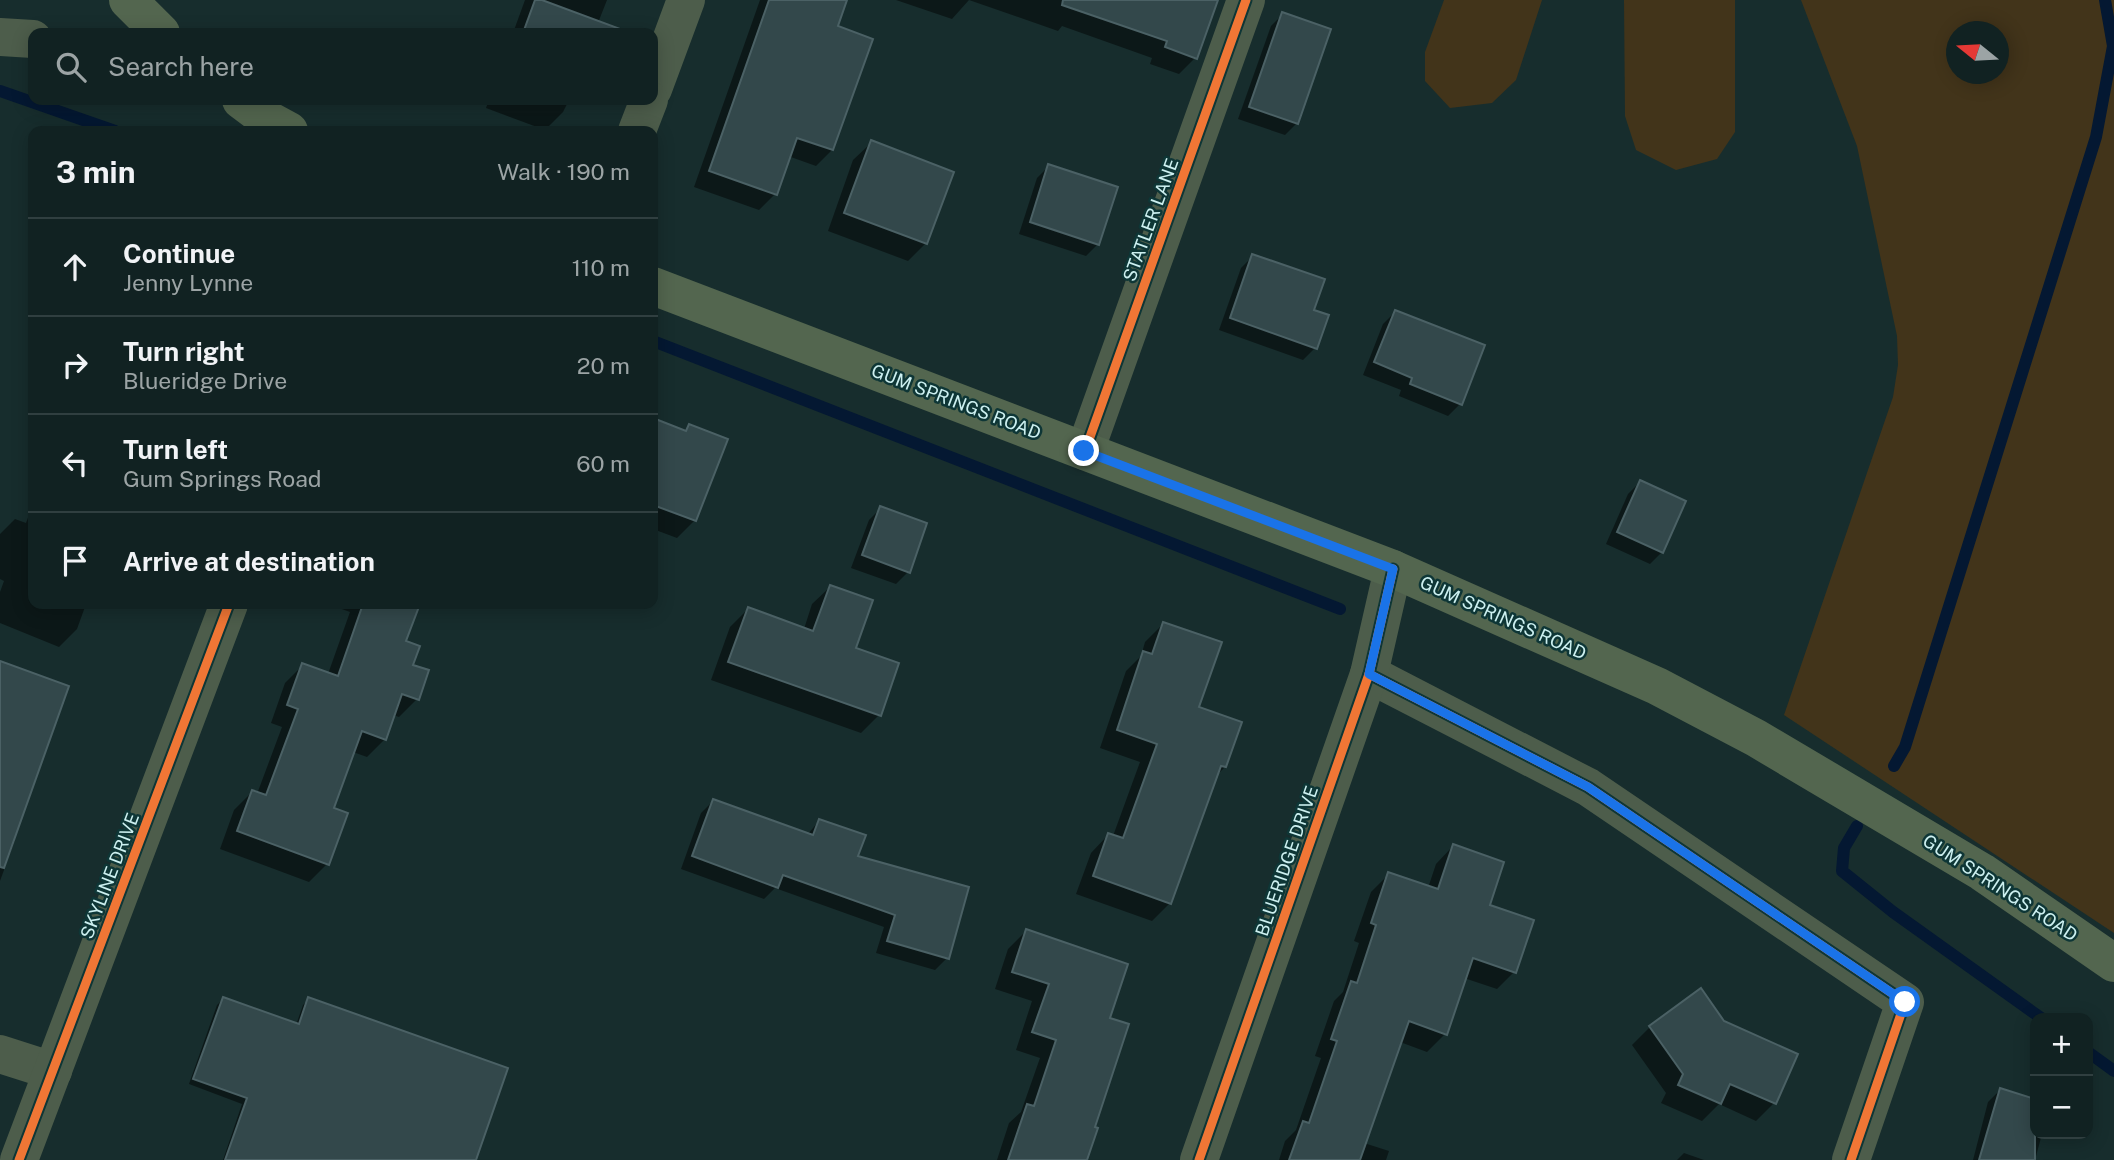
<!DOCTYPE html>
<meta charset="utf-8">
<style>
:root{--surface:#122;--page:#1e2f2f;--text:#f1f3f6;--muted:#9ca4a5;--line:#303f40}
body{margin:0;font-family:"Public Sans",sans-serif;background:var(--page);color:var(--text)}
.controls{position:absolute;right:21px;bottom:21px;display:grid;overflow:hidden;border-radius:14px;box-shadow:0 4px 18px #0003}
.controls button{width:63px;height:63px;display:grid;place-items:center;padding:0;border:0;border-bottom:2px solid var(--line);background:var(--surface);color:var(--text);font:35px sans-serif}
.compass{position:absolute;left:1946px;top:21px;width:63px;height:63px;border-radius:50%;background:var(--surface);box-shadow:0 4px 18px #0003;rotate:288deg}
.stop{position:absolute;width:21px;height:21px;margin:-16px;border:5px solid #1a73e8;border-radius:50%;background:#fff}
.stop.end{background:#1a73e8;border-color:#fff;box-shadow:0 2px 7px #0008}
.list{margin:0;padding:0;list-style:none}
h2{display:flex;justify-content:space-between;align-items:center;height:91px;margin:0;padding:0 28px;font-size:30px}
h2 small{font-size:23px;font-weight:400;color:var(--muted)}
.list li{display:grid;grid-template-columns:46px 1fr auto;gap:21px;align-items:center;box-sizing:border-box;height:98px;padding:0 28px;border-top:2px solid var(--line)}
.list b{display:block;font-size:26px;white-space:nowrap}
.list p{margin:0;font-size:23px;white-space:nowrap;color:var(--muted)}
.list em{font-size:23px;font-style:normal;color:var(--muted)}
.icon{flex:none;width:38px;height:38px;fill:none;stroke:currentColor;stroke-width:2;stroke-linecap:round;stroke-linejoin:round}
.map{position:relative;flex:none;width:2114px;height:1160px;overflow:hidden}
.search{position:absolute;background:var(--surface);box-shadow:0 4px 18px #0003;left:28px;top:28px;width:630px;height:77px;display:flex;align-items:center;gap:18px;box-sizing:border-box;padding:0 24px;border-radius:14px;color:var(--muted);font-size:26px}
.panel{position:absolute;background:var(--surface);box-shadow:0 4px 18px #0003;left:28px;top:126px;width:630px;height:483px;border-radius:14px}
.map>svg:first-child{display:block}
.green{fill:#42341a;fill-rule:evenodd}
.shadow{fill:#0007}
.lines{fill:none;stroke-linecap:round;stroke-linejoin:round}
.stream{stroke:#041832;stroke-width:12}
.building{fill:#33484b;stroke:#4b6165;stroke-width:2}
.minor{stroke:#4d5d4b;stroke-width:38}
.tertiary{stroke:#4d5d4b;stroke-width:38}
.secondary{stroke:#53664f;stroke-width:38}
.cycleway-casing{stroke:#0e3636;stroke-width:13}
.cycleway{stroke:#f07635;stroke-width:9}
.route{stroke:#1a73e8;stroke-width:9}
.labels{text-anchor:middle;stroke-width:5;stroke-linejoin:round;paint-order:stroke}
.street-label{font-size:18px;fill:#cdf0f0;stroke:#0e3636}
</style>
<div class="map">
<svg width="2114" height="1160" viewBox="0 0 2114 1160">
<rect width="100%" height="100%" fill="#172d2d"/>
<g class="green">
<polygon points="1444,0 1542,0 1516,80 1492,103 1450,108 1425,81 1425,52"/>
<polygon points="1624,0 1735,0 1735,132 1717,159 1676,170 1636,150 1625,116"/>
<path d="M 1801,0 L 2114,0 L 2114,933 L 1784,715 L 1893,397 L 1898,365 L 1897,336 L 1857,146 ZM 1956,32 L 1998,32 L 1998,74 L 1956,74 Z"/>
</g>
<g class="shadow">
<polygon points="525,0 607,0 594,33 513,33"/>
<polygon points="760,0 846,0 836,27 832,150 816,166 788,156 775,194 759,210 694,187"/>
<polygon points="896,0 1216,0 1195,58 1179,74 1150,64 1152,58 1062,26 1058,31 969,0 952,19"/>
<polygon points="1283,14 1297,123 1285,135 1238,119 1271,26"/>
<polygon points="489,100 569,100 563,112 545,130 486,108"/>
<polygon points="871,143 926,243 908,261 828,231 853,160"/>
<polygon points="1049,166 1098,244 1086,256 1019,234 1037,178"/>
<polygon points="1253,256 1312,311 1315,348 1303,360 1219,330 1241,268"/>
<polygon points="1395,312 1460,404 1448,416 1399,396 1401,390 1363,375 1383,324"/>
<polygon points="653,420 683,432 689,426 695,520 677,538 653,529"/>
<polygon points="1640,482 1662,552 1650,564 1606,544 1628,494"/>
<polygon points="33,504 33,604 86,604 77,629 59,647 0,623 0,592 4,581 0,579 0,534 15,519 26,523"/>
<polygon points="881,508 908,572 896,584 851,568 869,520"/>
<polygon points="830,587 879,715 861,733 711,680 730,627 748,609 804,629 812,604"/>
<polygon points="328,604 418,604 404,642 411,666 417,699 399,717 393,715 385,739 367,757 353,752 332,809 327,864 309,882 220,849 234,810 252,792 257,794 282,727 271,723 285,683 303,665 328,674 350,612"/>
<polygon points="1163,624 1197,708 1225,767 1216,776 1170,903 1152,921 1076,894 1091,853 1108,835 1113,836 1140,762 1100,748 1126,671 1141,656 1145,642"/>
<polygon points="0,668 13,839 15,840 0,881"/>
<polygon points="713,801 807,835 819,821 856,857 947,958 935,970 876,953 884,927 775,888 764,899 681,869 701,813"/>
<polygon points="1453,846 1487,906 1514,972 1497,989 1464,978 1445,1034 1427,1052 1400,1042 1364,1143 1389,1151 1386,1160 1279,1160 1285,1141 1296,1130 1321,1058 1315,1056 1334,1001 1343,992 1359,943 1354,941 1371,892 1389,874 1428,888 1436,864"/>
<polygon points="1026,931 1107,1019 1093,1128 1085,1160 997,1160 1009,1123 1021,1112 1040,1058 1016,1050 1032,1001 995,989 1008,949"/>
<polygon points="223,999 296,1025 303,1005 309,999 474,1160 223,1160 242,1104 189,1084 217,1005"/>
<polygon points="1650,1027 1774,1103 1756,1121 1719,1104 1702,1121 1661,1103 1666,1093 1632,1045"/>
<polygon points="2000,1090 2035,1100 2035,1134 2042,1134 2035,1160 1973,1160 1988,1102"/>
<polygon points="1684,1153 1704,1160 1677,1160"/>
</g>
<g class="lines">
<g class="stream">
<polyline points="0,91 115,131"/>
<polyline points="653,341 1340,609"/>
<polyline points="1894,766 1905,747 2096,137 2113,46 2105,0"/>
<polyline points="1857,826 1844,848 1842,871 1893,912 2041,1018"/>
<polyline points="2088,1052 2114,1071"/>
</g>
</g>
<g class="building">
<polygon points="535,0 542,0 623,30 622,33 523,33"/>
<polygon points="769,0 847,0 838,26 873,39 833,150 797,138 777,195 709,171"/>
<polygon points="1063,0 1218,0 1197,59 1165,47 1167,41 1062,5"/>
<polygon points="1282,12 1331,29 1298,124 1249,107"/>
<polygon points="871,140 954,172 927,244 844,213"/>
<polygon points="1048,164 1118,187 1099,245 1030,222"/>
<polygon points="1252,254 1325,279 1314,310 1329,315 1317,349 1230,318"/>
<polygon points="1395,310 1485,345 1462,405 1410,384 1412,378 1374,362"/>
<polygon points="653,418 686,431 689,424 728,439 696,521 653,505"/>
<polygon points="1640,480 1686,501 1663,553 1617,532"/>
<polygon points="880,506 927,523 910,573 862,555"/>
<polygon points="830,585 873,600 856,648 899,663 881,716 728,662 748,607 813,631"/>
<polygon points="363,604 420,604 406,641 420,646 413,665 429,670 419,700 402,694 386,740 362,731 334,808 348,813 329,865 237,831 252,790 266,795 298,709 287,705 302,663 338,676"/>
<polygon points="1163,622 1222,642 1199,707 1242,722 1226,767 1221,766 1171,904 1093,876 1108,833 1123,838 1157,744 1117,730 1143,651 1152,654"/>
<polygon points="0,661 69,686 4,868 0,867"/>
<polygon points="713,799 813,835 819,819 866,835 858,856 969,887 949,959 887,941 895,915 783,875 778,888 692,856"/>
<polygon points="1453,844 1504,862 1490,905 1534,920 1516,973 1473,958 1447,1035 1409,1021 1360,1160 1289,1160 1303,1121 1309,1123 1337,1041 1331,1039 1351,981 1357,983 1376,925 1371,923 1388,872 1438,889"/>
<polygon points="1026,929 1128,964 1110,1018 1129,1024 1095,1127 1098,1128 1087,1160 1008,1160 1027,1104 1034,1106 1056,1040 1032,1032 1049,984 1012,972"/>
<polygon points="1701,988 1724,1021 1798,1054 1776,1104 1730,1084 1721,1104 1678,1085 1683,1074 1649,1026"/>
<polygon points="223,997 299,1024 308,997 508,1068 476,1160 225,1160 247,1098 193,1079"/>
<polygon points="2000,1088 2035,1099 2035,1160 1979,1160"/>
</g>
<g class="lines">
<g class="minor">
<polyline points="0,37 33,39"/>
<polyline points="653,89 686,0"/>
<polyline points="637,131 649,100"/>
<polyline points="1085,451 1246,0"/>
<polyline points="1369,674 1588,787 1905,1002 1851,1160"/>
<polyline points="0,1054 53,1071"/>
<polyline points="1199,1160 1369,674 1393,569"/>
</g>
<polyline class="tertiary" points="19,1160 229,604"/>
<g class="secondary">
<polyline points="128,0 161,33"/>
<polyline points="241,100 265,118 289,131"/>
<polyline points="653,286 1393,569 1657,686 1756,738 1982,872 2114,963"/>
</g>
<defs>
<g id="cycleway">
<polyline points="1085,451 1246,0"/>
<polyline points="1369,674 1588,787 1905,1002 1851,1160"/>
<polyline points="19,1160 229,604"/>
<polyline points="1199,1160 1369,674 1393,569"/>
</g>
</defs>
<use href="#cycleway" class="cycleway-casing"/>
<use href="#cycleway" class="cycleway"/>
</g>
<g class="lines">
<polyline class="route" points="1084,451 1393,569 1369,674 1588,787 1905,1002"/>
</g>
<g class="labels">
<g class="street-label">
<text transform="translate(1151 220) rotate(-70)" y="6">STATLER LANE</text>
<text transform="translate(956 402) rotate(21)" y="6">GUM SPRINGS ROAD</text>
<text transform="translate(1503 618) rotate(24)" y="6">GUM SPRINGS ROAD</text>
<text transform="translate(1287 861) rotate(-71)" y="6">BLUERIDGE DRIVE</text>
<text transform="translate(110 876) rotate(-69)" y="6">SKYLINE DRIVE</text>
<text transform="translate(2000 888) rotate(33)" y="6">GUM SPRINGS ROAD</text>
</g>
</g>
</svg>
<div class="controls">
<button>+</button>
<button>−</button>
</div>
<svg class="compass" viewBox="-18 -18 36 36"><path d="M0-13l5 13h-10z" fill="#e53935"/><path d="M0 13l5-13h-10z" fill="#9ca4a5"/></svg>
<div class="stop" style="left:1905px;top:1002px"></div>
<div class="stop end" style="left:1084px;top:451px"></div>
<div class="search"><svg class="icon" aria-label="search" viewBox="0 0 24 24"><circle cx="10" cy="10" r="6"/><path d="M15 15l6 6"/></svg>Search here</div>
<section class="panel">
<h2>3 min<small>Walk · 190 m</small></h2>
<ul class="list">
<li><svg class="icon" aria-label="ahead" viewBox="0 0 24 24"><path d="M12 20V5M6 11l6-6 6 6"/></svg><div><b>Continue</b><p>Jenny Lynne</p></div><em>110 m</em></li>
<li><svg class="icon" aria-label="right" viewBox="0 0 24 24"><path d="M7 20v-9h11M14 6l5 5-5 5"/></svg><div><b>Turn right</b><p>Blueridge Drive</p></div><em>20 m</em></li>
<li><svg class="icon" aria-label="left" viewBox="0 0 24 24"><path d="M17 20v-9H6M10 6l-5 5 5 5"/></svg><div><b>Turn left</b><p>Gum Springs Road</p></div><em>60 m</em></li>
<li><svg class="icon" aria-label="arrive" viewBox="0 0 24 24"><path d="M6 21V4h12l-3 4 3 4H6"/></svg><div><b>Arrive at destination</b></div></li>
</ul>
</section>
</div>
